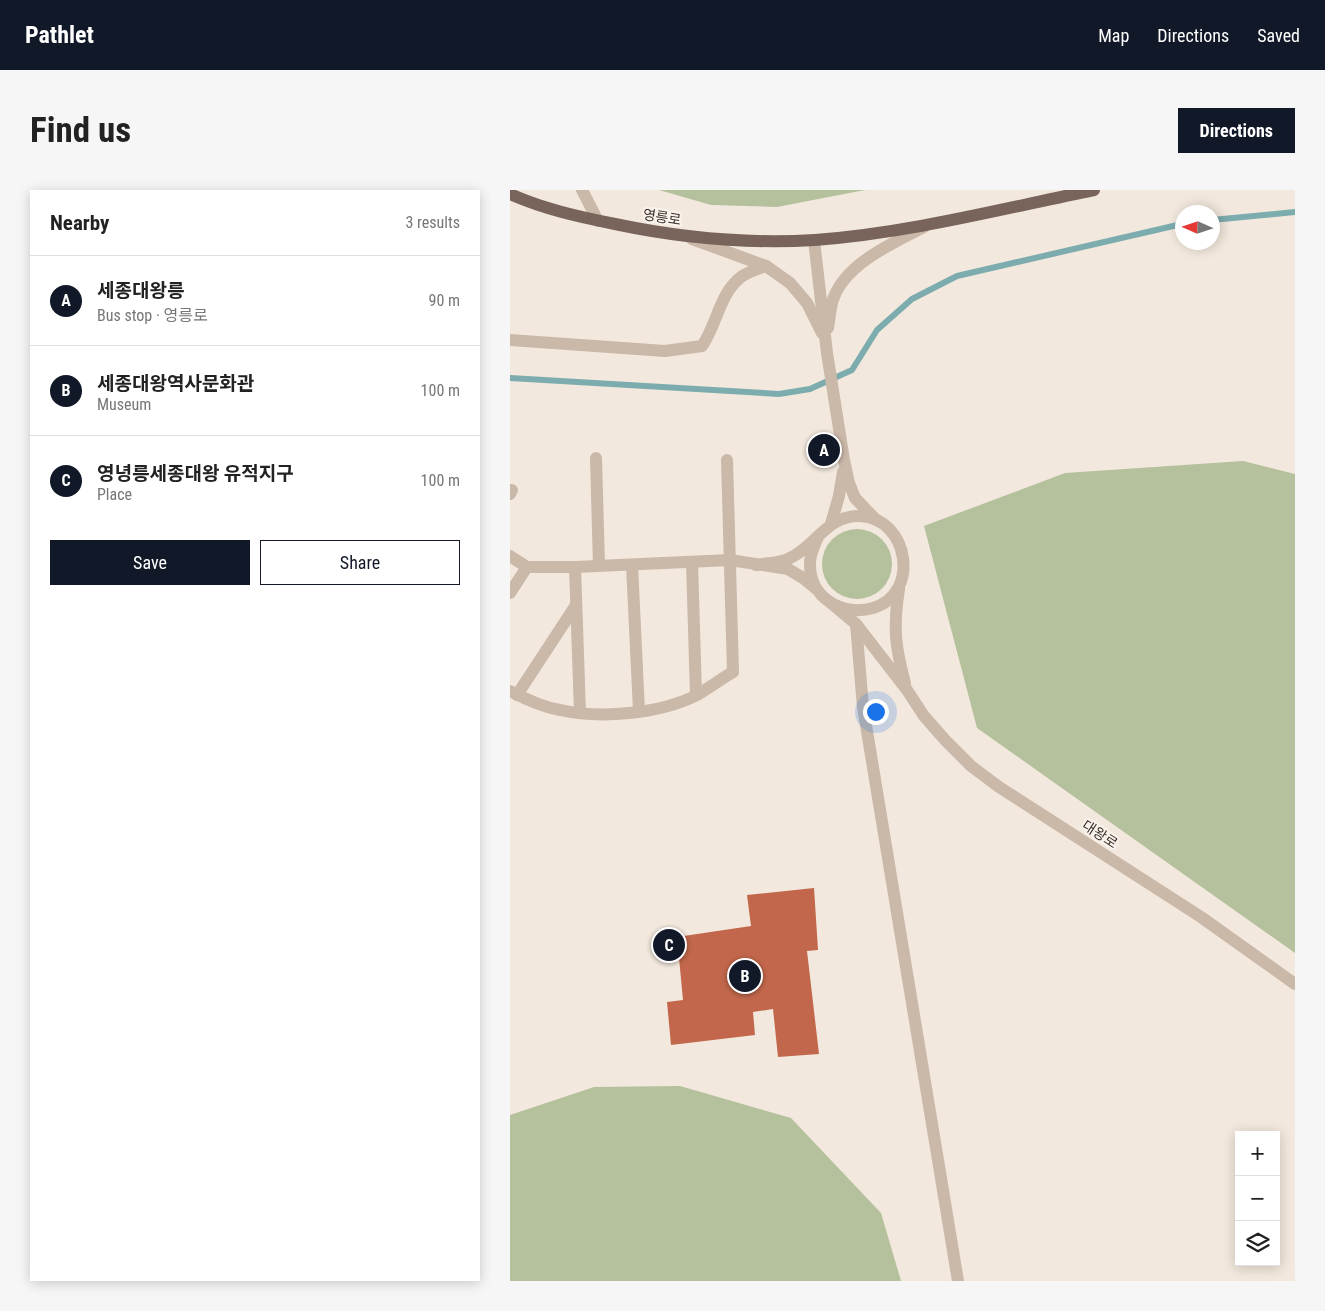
<!DOCTYPE html>
<meta charset="utf-8">
<style>
:root{--surface:#fff;--page:#f6f6f6;--text:#222;--muted:#767676;--line:#e0e0e0;--accent:#111827}
body{margin:0;font-family:"Roboto Condensed","Noto Sans KR",sans-serif;background:var(--page);color:var(--text)}
.controls{position:absolute;right:15px;bottom:15px;display:grid;overflow:hidden;border-radius:0px;box-shadow:0 2px 12px #0003}
.controls button{width:45px;height:45px;display:grid;place-items:center;padding:0;border:0;border-bottom:1px solid var(--line);background:var(--surface);color:var(--text);font:25px sans-serif}
.compass{position:absolute;left:665px;top:15px;width:45px;height:45px;border-radius:50%;background:var(--surface);box-shadow:0 2px 12px #0003;rotate:273deg}
.you{position:absolute;left:365px;top:521px;width:18px;height:18px;margin:-12px;border:4px solid #fff;border-radius:50%;background:#1a73e8;box-shadow:0 0 0 8px #1a73e833}
.badge{display:grid;place-items:center;width:32px;height:32px;border-radius:50%;background:var(--accent);color:#fff;font-size:16px;font-weight:700}
.pin{position:absolute;translate:-50% -50%;border:2px solid #fff;box-shadow:0 1px 5px #0006}
.list{margin:0;padding:0;list-style:none}
h2{display:flex;justify-content:space-between;align-items:center;height:65px;margin:0;padding:0 20px;font-size:21px}
h2 small{font-size:16px;font-weight:400;color:var(--muted)}
.list li{display:grid;grid-template-columns:32px 1fr auto;gap:15px;align-items:center;box-sizing:border-box;height:90px;padding:0 20px;border-top:1px solid var(--line)}
.list b{display:block;font-size:19px;white-space:nowrap}
.list p{margin:0;font-size:16px;white-space:nowrap;color:var(--muted)}
.list em{font-size:16px;font-style:normal;color:var(--muted)}
.actions{display:flex;gap:10px;padding:15px 20px}
.actions a{flex:1;padding:11px 0;border:1px solid var(--accent);border-radius:0px;text-align:center;font-size:18px;color:var(--accent)}
.actions .main{background:var(--accent);color:#fff}
.icon{flex:none;width:28px;height:28px;fill:none;stroke:currentColor;stroke-width:2;stroke-linecap:round;stroke-linejoin:round}
.map{position:relative;flex:none;width:785px;height:1091px;overflow:hidden;border-radius:0px}
header{display:flex;align-items:center;gap:30px;box-sizing:border-box;height:70px;padding:0 25px;background:var(--accent);color:#fff}
header strong{font-size:24px}
nav{display:flex;gap:28px;margin-inline-start:auto;font-size:18px}
.intro{display:flex;align-items:center;justify-content:space-between;box-sizing:border-box;height:120px;padding:0 30px}
h1{margin:0;font-size:35px}
.button{padding:12px 22px;border-radius:0px;background:var(--accent);color:#fff;font-size:18px;font-weight:700}
main{display:flex;gap:30px;padding:0 30px}
aside{flex:1;background:var(--surface);border-radius:0px;box-shadow:0 2px 12px #0003}
.map>svg:first-child{display:block}
.green{fill:#b5c09d}
.lines{fill:none;stroke-linecap:round;stroke-linejoin:round}
.stream{stroke:#7dacae;stroke-width:6}
.building{fill:#c2674b}
.minor{stroke:#cab8a9;stroke-width:12}
.major{stroke:#78645a;stroke-width:12}
.labels{text-anchor:middle;stroke-width:4.5;stroke-linejoin:round;paint-order:stroke}
.street-label{font-size:14px;fill:#372d29;stroke:#f9f2ea}
</style>
<header>
<strong>Pathlet</strong>
<nav><a>Map</a><a>Directions</a><a>Saved</a></nav>
</header>
<div class="intro"><h1>Find us</h1><a class="button">Directions</a></div>
<main>
<aside>
<h2>Nearby<small>3 results</small></h2>
<ul class="list">
<li><span class="badge">A</span><div><b>세종대왕릉</b><p>Bus stop · 영릉로</p></div><em>90 m</em></li>
<li><span class="badge">B</span><div><b>세종대왕역사문화관</b><p>Museum</p></div><em>100 m</em></li>
<li><span class="badge">C</span><div><b>영녕릉세종대왕 유적지구</b><p>Place</p></div><em>100 m</em></li>
</ul>
<div class="actions"><a class="main">Save</a><a>Share</a></div>
</aside>
<div class="map">
<svg width="785" height="1091" viewBox="0 0 785 1091">
<rect width="100%" height="100%" fill="#f2e8dd"/>
<g class="green">
<polygon points="149,0 355,0 267,17 201,15"/>
<polygon points="733,271 785,284 785,763 467,538 414,336 555,283"/>
<circle cx="347" cy="374" r="35"/>
<polygon points="170,896 281,928 371,1023 391,1091 0,1091 0,925 84,897"/>
</g>
<g class="lines">
<g class="stream">
<polyline points="702,30 785,22"/>
<polyline points="0,188 269,204 300,199 342,180 367,140 402,109 447,86 672,34"/>
</g>
</g>
<polygon class="building" points="304,698 308,760 297,761 309,864 268,867 263,819 243,822 245,845 161,855 157,812 173,810 167,747 241,736 237,705"/>
<g class="lines">
<g class="minor">
<polyline points="72,0 88,31"/>
<polyline points="182,49 256,76 280,93 297,113 312,143"/>
<polyline points="304,50 317,163 334,270 339,293 345,308 366,330"/>
<path d="M 318,138 C 320,128 320,116 324,107 C 337,73 383,53 414,37"/>
<path d="M 0,150 L 155,161 L 192,156 C 207,135 209,104 231,87 C 238,82 248,79 256,76"/>
<polyline points="86,268 89,376"/>
<polyline points="0,304 2,300"/>
<polyline points="321,334 329,306 333,282"/>
<polyline points="0,366 17,377 65,377 220,370 278,379 293,388 305,398"/>
<polyline points="182,372 186,505"/>
<polyline points="122,375 129,521"/>
<path d="M 246,375 C 257,373 270,373 280,368 C 306,356 317,325 350,326 C 399,328 411,404 363,418 C 333,427 299,408 300,373 C 300,363 305,354 309,345"/>
<polyline points="65,377 70,523"/>
<path d="M 389,399 C 383,437 385,456 395,493"/>
<polyline points="0,403 17,377"/>
<polyline points="322,414 346,434 397,500 414,526 436,551 461,576 489,597 691,727 785,794"/>
<polyline points="346,434 353,517 448,1091"/>
<path d="M 0,501 C 15,509 33,517 50,520 C 90,529 150,524 187,505 C 199,498 211,489 223,482 L 217,270"/>
<polyline points="7,505 66,415"/>
</g>
<path class="major" d="M 0,4 C 33,19 70,27 105,34 C 171,48 238,54 305,50 C 399,43 491,19 584,0"/>
</g>
<g class="labels">
<g class="street-label">
<text transform="translate(152 27) rotate(9)" y="5">영릉로</text>
<text transform="translate(590 644) rotate(33)" y="5">대왕로</text>
</g>
</g>
</svg>
<div class="controls">
<button>+</button>
<button>−</button>
<button><svg class="icon" aria-label="layers" viewBox="0 0 24 24"><path d="M12 4l9 5-9 5-9-5zM3 14l9 5 9-5"/></svg></button>
</div>
<svg class="compass" viewBox="-18 -18 36 36"><path d="M0-13l5 13h-10z" fill="#e53935"/><path d="M0 13l5-13h-10z" fill="#767676"/></svg>
<div class="you"></div>
<div class="pin badge" style="left:314px;top:260px">A</div>
<div class="pin badge" style="left:235px;top:786px">B</div>
<div class="pin badge" style="left:159px;top:755px">C</div>
</div>
</main>
